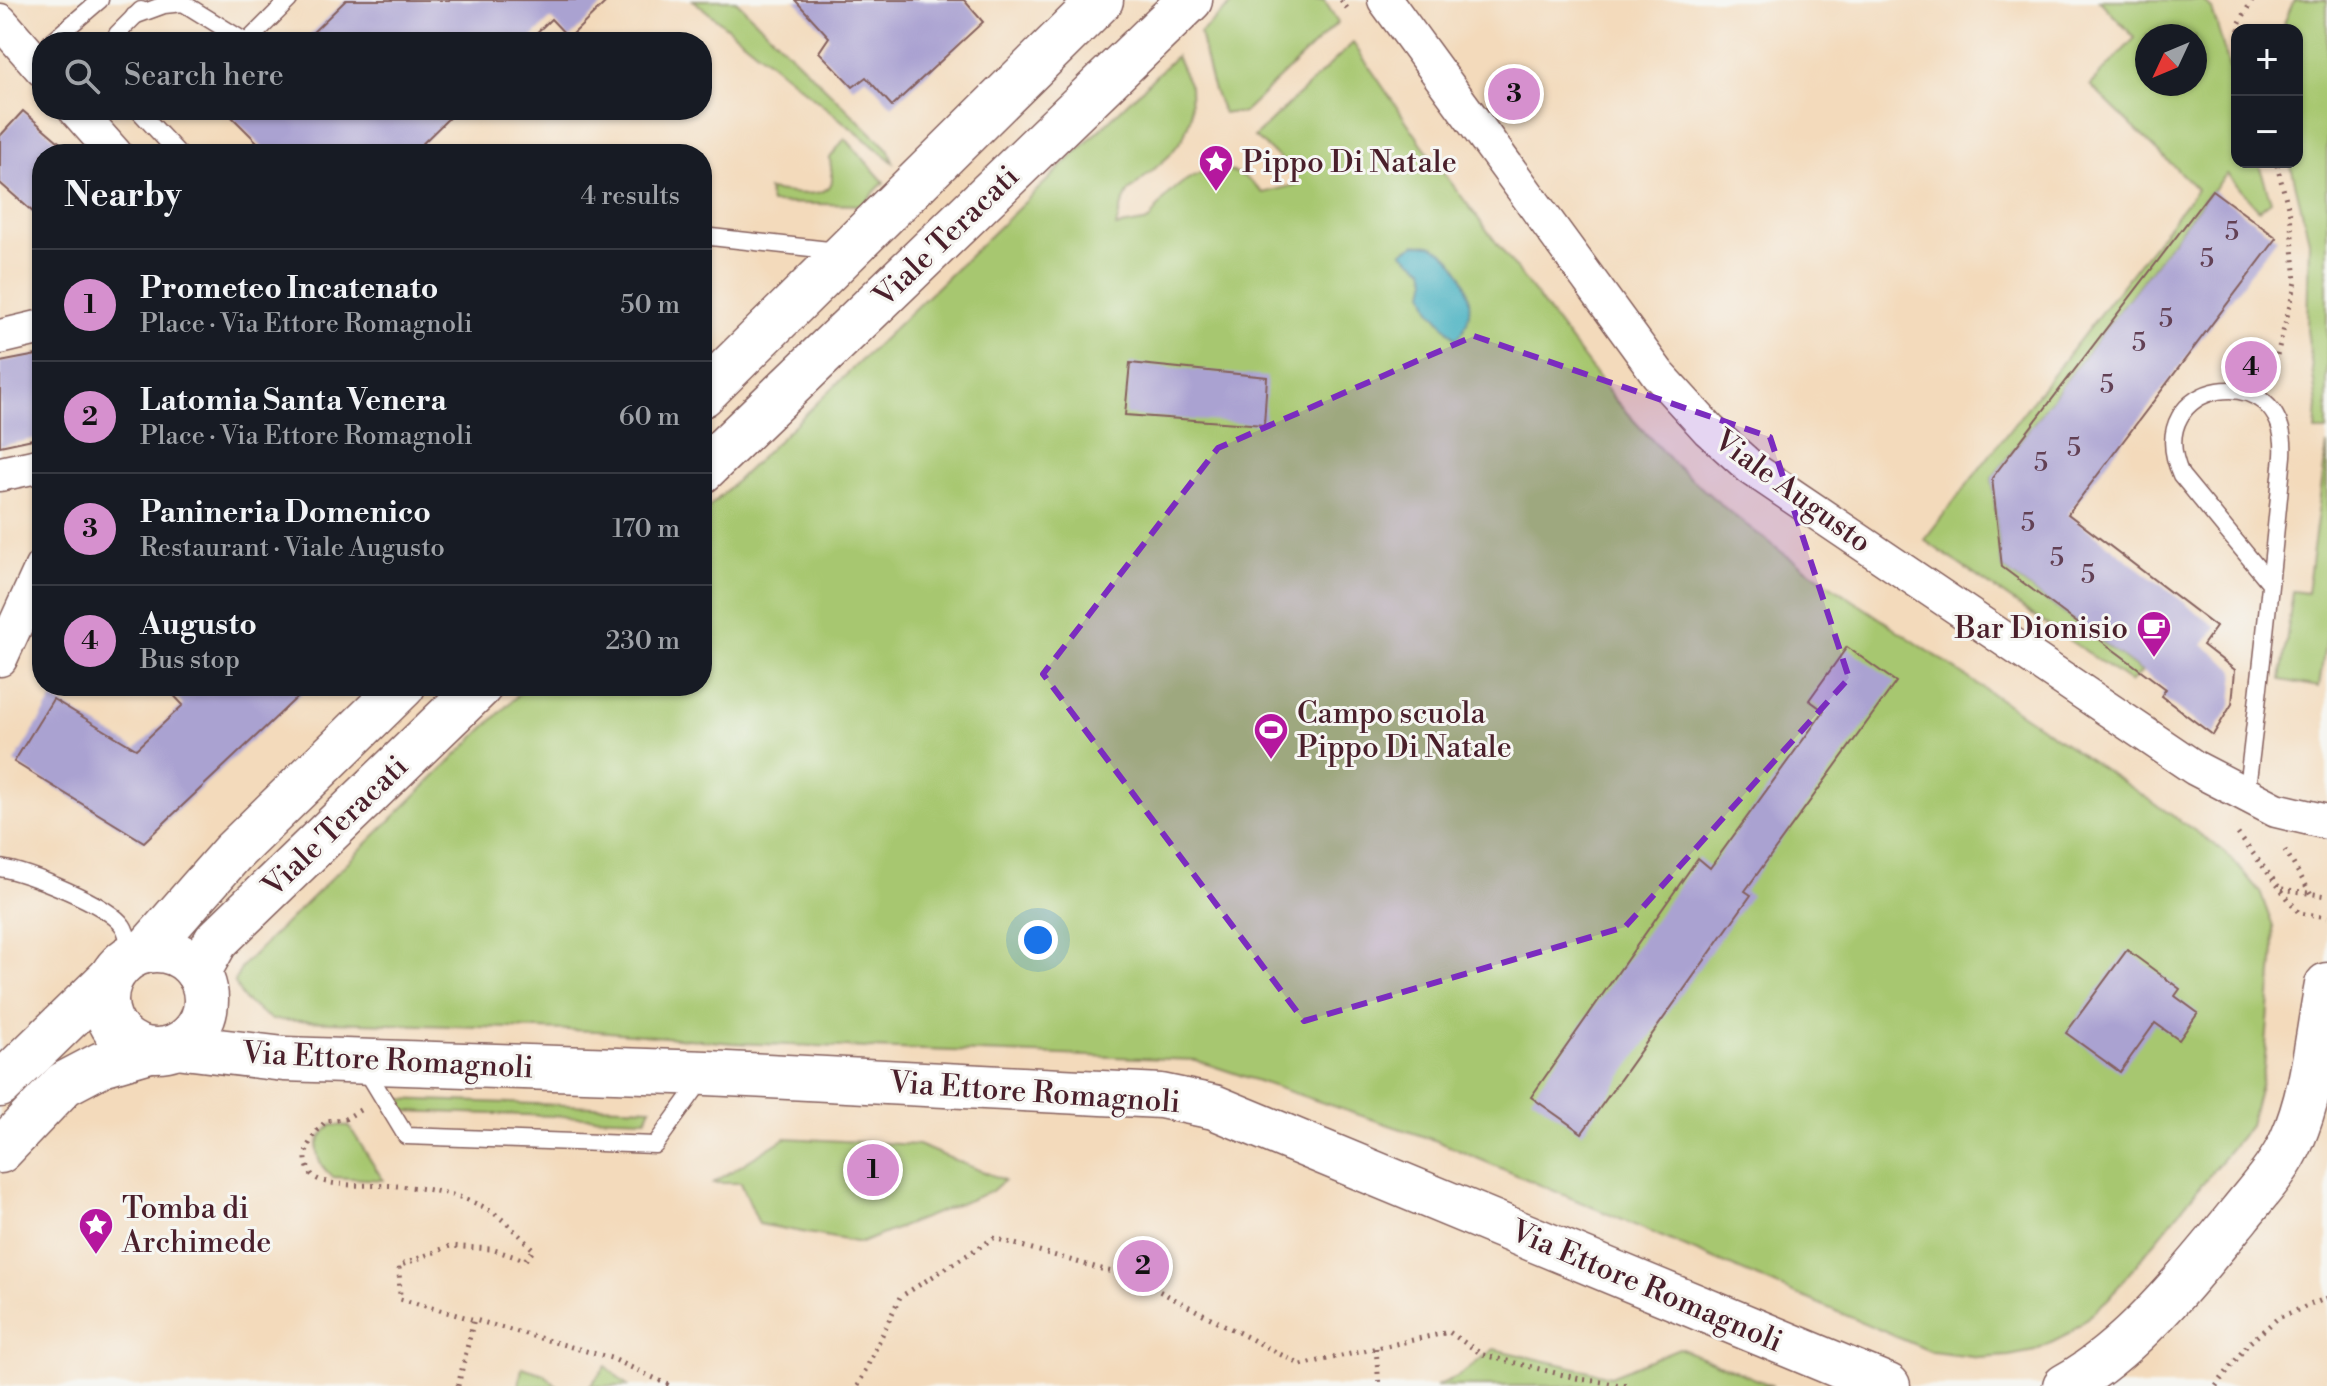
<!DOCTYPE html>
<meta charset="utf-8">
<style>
:root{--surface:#171b24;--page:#20242c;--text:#f1f3f6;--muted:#9ea1a6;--line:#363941;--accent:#d690ce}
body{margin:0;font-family:"Libre Bodoni",serif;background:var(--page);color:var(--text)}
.controls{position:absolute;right:24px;top:24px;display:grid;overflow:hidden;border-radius:16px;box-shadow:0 2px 6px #0004}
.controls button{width:72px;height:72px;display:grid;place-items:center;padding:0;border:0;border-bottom:2px solid var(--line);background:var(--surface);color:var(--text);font:40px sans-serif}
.compass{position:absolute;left:2135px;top:24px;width:72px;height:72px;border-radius:50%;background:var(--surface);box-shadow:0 2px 6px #0004;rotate:226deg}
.you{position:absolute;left:1038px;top:940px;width:28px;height:28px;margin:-20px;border:6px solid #fff;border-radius:50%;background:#1a73e8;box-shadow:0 0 0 12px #1a73e833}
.badge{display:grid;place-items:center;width:52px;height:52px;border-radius:50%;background:var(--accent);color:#111;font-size:26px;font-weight:700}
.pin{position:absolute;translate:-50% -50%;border:4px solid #fff;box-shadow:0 2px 8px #0006}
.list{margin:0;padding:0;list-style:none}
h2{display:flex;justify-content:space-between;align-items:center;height:104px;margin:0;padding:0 32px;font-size:34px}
h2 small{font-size:26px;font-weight:400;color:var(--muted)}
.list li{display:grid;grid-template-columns:52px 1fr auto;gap:24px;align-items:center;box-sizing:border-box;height:112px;padding:0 32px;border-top:2px solid var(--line)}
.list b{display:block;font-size:30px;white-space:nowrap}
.list p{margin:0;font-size:26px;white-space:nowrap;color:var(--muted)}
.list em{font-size:26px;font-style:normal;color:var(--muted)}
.icon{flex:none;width:44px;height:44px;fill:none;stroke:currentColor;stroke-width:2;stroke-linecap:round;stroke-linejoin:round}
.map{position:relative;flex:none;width:2327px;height:1386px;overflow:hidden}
.search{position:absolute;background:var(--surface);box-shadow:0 2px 6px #0004;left:32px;top:32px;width:680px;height:88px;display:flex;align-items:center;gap:20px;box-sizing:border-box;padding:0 28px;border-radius:32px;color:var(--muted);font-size:30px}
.panel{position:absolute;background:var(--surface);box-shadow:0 2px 6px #0004;left:32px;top:144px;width:680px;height:552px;border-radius:32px}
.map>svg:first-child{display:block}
.green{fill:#a7c770;stroke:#78734e;stroke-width:2;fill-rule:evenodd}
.water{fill:#41aebf;stroke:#466675;stroke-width:2}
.building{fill:#aaa2d1}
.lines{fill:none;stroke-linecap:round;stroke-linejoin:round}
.lane-casing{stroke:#85605d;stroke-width:19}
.street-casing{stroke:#85605d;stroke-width:37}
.secondary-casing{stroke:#85605d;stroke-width:47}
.primary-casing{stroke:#85605d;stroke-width:47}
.path{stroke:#85605d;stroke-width:5;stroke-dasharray:2 6;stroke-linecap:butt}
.lane{stroke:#fff;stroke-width:16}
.street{stroke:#fff;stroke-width:34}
.secondary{stroke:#fff;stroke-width:44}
.primary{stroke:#fff;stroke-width:44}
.marked{fill:#7b2cbf;fill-opacity:0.2;stroke:#7b2cbf;stroke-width:6;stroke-dasharray:16 10;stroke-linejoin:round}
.labels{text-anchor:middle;stroke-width:6;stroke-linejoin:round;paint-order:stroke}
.number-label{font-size:26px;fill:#624054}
.poi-label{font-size:30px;fill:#4a1f2b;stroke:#f6f6f2;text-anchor:start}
.street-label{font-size:30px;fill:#4a1f2b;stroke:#f6f6f2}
</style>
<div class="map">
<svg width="2327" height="1386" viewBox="0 0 2327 1386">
<rect width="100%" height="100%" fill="#f6f6f2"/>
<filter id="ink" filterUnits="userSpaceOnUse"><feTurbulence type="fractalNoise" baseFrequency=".0125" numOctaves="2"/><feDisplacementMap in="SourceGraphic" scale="16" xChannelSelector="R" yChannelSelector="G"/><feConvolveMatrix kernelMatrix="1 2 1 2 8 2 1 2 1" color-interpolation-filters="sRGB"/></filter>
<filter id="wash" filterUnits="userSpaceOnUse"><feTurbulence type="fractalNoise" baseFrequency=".006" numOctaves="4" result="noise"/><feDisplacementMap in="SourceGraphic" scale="32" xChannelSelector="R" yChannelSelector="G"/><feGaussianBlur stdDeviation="1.8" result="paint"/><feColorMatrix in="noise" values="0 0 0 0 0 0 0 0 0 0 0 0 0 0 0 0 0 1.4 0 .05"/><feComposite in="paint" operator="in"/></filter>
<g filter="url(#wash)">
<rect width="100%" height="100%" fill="#f3dabb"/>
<g class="green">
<polygon points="693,0 735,0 889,150 893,162"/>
<path d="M 1236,0 L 1324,0 L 1338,22 L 1243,113 L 1224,113 C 1210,88 1207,61 1200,33 Z"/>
<path d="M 2099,0 L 2202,0 L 2212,9 L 2237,93 L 2237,162 L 2258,162 L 2271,201 L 2259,210 L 2227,174 L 2207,196 L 1992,478 L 2002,567 L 2142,672 L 2130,682 L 1924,540 L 2197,189 L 2090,85 L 2135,38 ZM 2147,36 L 2195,36 L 2195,84 L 2147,84 Z"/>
<polygon points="2294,0 2327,0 2327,431 2315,431 2317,405 2307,330 2309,240 2290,162 2297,162 2297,30 2281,30"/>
<path d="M 1353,43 L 1422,144 L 1615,400 L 1674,464 L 1732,514 L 1783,553 L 2213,843 L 2232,859 L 2260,892 L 2273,927 L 2274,950 L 2264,1069 L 2250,1125 L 2109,1298 L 2069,1334 L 2035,1351 L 2009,1356 L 1980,1358 L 1932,1352 L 1437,1141 L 1195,1060 L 733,1043 L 597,1031 L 272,1020 L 244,1000 L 234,982 L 243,965 L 527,686 L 702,686 L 702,514 L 1176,56 L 1190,86 L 1191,116 L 1183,138 L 1169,156 L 1129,191 L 1121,207 L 1116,227 L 1149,221 C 1167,190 1204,155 1243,176 C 1250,180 1257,188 1263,193 L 1299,184 L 1281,159 L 1254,137 Z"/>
<path d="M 845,138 L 884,182 L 862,205 L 771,203 L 768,190 C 783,192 824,200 831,184 C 834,178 830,165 830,158 Z"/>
<polygon points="2327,445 2327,631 2319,687 2281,680 2293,591 2307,593"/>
<polygon points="394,1099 651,1108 646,1119 401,1111"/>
<path d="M 332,1125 L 349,1126 L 383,1180 L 332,1177 C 313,1159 311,1142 332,1125 Z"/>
<polygon points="785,1138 918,1145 1004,1180 992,1191 861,1243 759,1224 741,1183 713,1183"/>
<polygon points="1679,1348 1773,1386 1436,1386 1457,1377 1494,1349 1611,1376"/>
<polygon points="606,1366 628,1386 590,1386"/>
<polygon points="522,1367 544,1374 557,1386 519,1386"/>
</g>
<path class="water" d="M 1416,244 C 1422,244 1430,244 1435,247 C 1466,262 1483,315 1456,339 L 1431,310 L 1424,292 L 1427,278 L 1424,269 L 1402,252 Z"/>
<g id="blocks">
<g class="building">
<polygon points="346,0 608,0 569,38 551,19 527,42 303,42"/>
<polygon points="795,0 964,0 983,22 892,106 866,77 853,87 819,52 829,37"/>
<polygon points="225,110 457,110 412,154 269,154"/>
<polygon points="23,111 73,154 42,154 42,220 0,183 0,136"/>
<polygon points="2212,190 2277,238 2068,514 2216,627 2203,645 2235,670 2232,704 2213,735 2161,696 2166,689 2002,567 1992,478"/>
<polygon points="42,354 42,437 0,446 0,362"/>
<polygon points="1130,363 1267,377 1264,425 1125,415"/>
<polygon points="1847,647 1896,682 1745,891 1751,895 1582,1133 1531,1097 1698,858 1710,868 1824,711 1809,700"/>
<polygon points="165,686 309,686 144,842 14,762 53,699 136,749 183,705"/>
<polygon points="2127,950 2180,989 2175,996 2198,1013 2179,1040 2155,1023 2120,1072 2066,1033"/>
</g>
</g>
</g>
<g filter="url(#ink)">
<use href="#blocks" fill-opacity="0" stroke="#85605d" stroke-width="2"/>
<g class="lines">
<defs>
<g id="lane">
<polyline points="134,16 164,5 183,3 246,42"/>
<polyline points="51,42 100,0"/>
<polyline points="115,42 117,34 141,10"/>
<polyline points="247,42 289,0"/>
<polyline points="138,110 179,154"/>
<polyline points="702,236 838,251"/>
<path d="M 2246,795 C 2261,682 2272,569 2283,456 C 2290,354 2138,378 2181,475 L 2270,583"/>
<path d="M 0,868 C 27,872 108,904 123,926 C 128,933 129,947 132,956"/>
<polyline points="363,1065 406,1136 655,1145 704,1077"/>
</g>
<g id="street">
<polyline points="1385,0 1658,374 1709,430 1751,468 2195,768 2276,810 2327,822"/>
<polyline points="0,21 42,69"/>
<polyline points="76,110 115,154"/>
<polyline points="0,337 42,327"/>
<polyline points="0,474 42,465"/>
<polyline points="0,659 42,567"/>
</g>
<g id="secondary">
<polyline points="176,1046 284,1059 707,1073 1161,1096 1214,1107 1888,1386"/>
<path d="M 2065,1386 C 2132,1349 2191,1274 2239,1215 C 2258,1191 2280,1168 2292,1140 C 2313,1093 2317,1036 2327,985"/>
</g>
<g id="primary">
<polyline points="702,395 1101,0"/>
<polyline points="702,471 1190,0"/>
<circle cx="156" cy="1000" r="50"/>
<polyline points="146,951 232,853 403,686"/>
<polyline points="198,973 216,941 480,686"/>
<polyline points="0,1085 110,978"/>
<polyline points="0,1151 64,1084 102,1064 150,1050"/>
</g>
</defs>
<use href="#lane" class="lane-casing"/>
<use href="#street" class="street-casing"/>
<use href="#secondary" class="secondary-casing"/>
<use href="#primary" class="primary-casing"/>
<g class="path">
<polyline points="1341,0 1350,12"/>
<polyline points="2239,30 2238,26 2252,0"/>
<polyline points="2271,378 2296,282 2290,214 2276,162"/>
<polyline points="2238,834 2299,913 2327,917"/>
<polyline points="2285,850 2311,894"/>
<polyline points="2282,889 2327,896"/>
<path d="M 360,1110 L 345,1119 L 326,1121 C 313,1135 297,1154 312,1175 C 324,1189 379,1184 397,1186 C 426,1188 462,1194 487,1209 C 504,1218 520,1237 534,1250 L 525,1260 L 491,1249 L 450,1246 L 399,1266 L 400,1299 L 611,1358 L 671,1386"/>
<polyline points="1376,1348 1379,1386"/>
<polyline points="458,1386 474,1319"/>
<polyline points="858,1386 900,1297 994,1238 1136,1279 1301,1365 1449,1332 1483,1355 1580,1379 1629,1386"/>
<polyline points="2216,1386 2248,1344 2278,1318 2327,1298"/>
</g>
<use href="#lane" class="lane"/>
<use href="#street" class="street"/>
<use href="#secondary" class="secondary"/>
<use href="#primary" class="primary"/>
</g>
</g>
<path class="marked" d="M 1474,336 L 1770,437 L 1849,678 L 1625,927 L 1304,1021 L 1043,674 L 1218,448 Z"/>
<defs>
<symbol id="sight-pin" viewBox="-11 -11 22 30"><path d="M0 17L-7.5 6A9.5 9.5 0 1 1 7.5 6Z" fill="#b5179e" stroke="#f6f6f2"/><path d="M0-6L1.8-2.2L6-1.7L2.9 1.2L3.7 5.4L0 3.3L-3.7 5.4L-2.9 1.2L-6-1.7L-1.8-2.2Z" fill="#fff"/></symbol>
<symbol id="cafe-pin" viewBox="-11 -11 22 30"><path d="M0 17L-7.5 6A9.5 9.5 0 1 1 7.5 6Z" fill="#b5179e" stroke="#f6f6f2"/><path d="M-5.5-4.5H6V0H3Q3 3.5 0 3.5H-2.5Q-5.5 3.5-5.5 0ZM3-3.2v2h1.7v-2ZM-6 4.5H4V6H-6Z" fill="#fff"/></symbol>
<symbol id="stadium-pin" viewBox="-11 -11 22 30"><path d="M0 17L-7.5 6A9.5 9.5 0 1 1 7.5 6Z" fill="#b5179e" stroke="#f6f6f2"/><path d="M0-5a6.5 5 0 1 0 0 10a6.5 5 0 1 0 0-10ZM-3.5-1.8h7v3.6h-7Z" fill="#fff"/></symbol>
</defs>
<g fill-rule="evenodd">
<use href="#sight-pin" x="1196" y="142" width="40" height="54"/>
<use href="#cafe-pin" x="2134" y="608" width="40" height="54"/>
<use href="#stadium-pin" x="1251" y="710" width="40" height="54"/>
<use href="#sight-pin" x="76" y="1205" width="40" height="54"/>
</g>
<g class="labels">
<g class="number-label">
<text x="2232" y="240">5</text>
<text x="2207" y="267">5</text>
<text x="2166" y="327">5</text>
<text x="2139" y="351">5</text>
<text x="2107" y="393">5</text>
<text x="2074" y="456">5</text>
<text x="2041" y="471">5</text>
<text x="2028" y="531">5</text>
<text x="2057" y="566">5</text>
<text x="2088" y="583">5</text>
</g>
<g class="poi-label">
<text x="1242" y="172">Pippo Di Natale</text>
<text x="2128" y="638" text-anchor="end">Bar Dionisio</text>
<text x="1297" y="723">Campo scuola<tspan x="1297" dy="34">Pippo Di Natale</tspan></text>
<text x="122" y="1218">Tomba di<tspan x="122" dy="34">Archimede</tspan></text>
</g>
<g class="street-label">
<text transform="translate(946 236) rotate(-44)" y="10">Viale Teracati</text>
<text transform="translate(1793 491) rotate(36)" y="10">Viale Augusto</text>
<text transform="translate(335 826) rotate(-44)" y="10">Viale Teracati</text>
<text transform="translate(388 1060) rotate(3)" y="10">Via Ettore Romagnoli</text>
<text transform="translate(1035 1092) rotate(4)" y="10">Via Ettore Romagnoli</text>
<text transform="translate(1647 1286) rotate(23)" y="10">Via Ettore Romagnoli</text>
</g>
</g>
</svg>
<div class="controls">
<button>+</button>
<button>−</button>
</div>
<svg class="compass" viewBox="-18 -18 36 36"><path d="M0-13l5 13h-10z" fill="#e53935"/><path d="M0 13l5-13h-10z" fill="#9ea1a6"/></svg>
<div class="you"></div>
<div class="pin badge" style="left:873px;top:1170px">1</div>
<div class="pin badge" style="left:1143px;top:1266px">2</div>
<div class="pin badge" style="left:1514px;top:94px">3</div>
<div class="pin badge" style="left:2251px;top:367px">4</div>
<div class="search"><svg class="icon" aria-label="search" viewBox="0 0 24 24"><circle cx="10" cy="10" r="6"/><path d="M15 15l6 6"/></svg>Search here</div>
<section class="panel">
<h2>Nearby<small>4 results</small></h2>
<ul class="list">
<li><span class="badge">1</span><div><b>Prometeo Incatenato</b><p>Place · Via Ettore Romagnoli</p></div><em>50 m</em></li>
<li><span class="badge">2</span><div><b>Latomia Santa Venera</b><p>Place · Via Ettore Romagnoli</p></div><em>60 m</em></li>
<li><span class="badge">3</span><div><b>Panineria Domenico</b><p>Restaurant · Viale Augusto</p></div><em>170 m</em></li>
<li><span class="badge">4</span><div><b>Augusto</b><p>Bus stop</p></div><em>230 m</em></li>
</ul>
</section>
</div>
